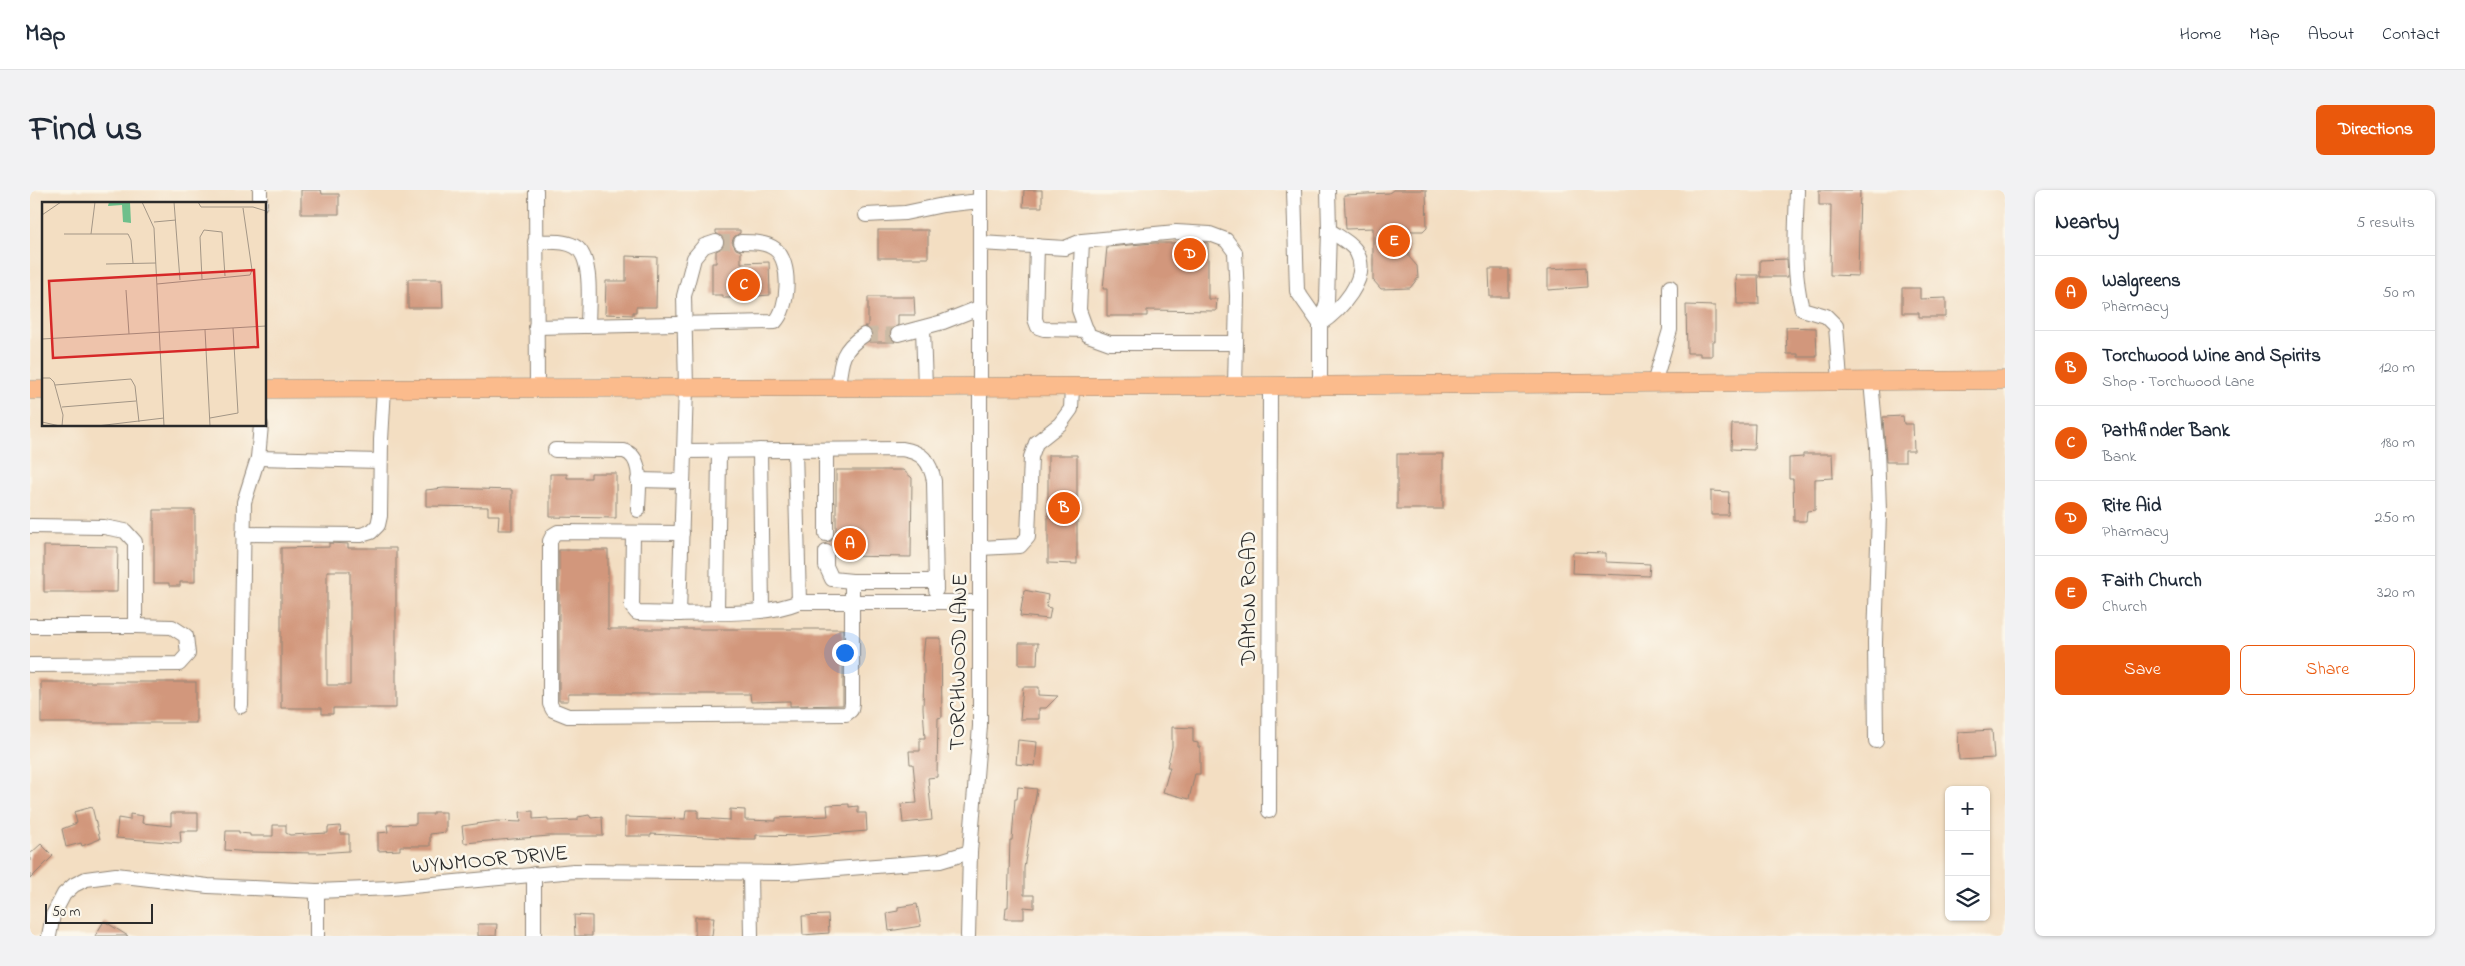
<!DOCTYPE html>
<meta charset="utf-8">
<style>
:root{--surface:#fff;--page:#f2f2f3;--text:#1f2937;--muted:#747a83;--line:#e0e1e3;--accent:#ea580c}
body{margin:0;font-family:"Indie Flower",sans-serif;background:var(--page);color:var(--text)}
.controls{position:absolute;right:15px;bottom:15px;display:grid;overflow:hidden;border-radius:8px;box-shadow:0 1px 4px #0004}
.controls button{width:45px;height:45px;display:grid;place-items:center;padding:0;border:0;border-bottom:1px solid var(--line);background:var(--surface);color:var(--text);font:25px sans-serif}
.scale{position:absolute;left:15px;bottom:12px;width:108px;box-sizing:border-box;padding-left:5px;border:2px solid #2b2b2b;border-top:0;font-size:14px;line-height:18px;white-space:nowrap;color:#2b2b2b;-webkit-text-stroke:4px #fbf7ec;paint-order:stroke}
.you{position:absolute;left:814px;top:462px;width:18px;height:18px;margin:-12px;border:4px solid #fff;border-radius:50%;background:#1a73e8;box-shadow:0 0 0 8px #1a73e833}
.badge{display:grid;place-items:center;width:32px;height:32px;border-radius:50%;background:var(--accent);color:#fff;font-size:16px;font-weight:700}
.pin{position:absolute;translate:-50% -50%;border:2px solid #fff;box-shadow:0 1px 5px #0006}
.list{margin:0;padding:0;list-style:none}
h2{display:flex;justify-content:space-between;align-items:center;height:65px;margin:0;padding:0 20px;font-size:21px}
h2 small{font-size:16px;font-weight:400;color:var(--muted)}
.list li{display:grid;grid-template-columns:32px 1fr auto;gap:15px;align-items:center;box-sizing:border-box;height:75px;padding:0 20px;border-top:1px solid var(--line)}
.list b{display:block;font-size:19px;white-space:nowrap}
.list p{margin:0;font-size:16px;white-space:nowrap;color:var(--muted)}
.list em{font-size:16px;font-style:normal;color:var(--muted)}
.actions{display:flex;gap:10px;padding:15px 20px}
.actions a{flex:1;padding:11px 0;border:1px solid var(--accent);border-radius:8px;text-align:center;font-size:18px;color:var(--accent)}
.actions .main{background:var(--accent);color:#fff}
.icon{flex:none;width:28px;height:28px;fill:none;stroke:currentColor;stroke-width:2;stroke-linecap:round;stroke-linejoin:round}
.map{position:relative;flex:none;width:1975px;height:746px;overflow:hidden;border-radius:8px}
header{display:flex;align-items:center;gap:30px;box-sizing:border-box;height:70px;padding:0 25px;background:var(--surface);border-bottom:1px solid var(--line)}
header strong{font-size:24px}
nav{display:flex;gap:28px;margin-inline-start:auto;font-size:18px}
.intro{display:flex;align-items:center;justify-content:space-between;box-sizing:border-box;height:120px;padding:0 30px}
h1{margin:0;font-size:35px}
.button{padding:12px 22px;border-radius:8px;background:var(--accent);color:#fff;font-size:18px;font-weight:700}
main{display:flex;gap:30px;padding:0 30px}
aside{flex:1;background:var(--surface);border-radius:8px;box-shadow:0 1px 4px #0004}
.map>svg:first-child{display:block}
.building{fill:#d2977c;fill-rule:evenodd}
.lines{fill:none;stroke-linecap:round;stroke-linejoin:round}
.minor-tunnel{stroke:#cbbaa4;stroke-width:14;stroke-dasharray:14 7;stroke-linecap:butt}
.minor-casing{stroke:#8f8476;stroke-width:16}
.major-casing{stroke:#8f8476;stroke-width:19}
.minor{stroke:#fff;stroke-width:14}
.major{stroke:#fbbb8c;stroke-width:18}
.labels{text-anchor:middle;stroke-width:5;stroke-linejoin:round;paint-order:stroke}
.street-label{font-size:22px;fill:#2b2b2b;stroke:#fbf7ec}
.inset-road{fill:none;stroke:#a39686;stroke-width:1}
.view{fill:#d62828;fill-opacity:0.15;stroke:#d62828;stroke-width:2.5}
.inset-edge{fill:none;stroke:#2b2b2b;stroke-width:2.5}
</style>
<header>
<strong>Map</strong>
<nav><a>Home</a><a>Map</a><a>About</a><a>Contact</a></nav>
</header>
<div class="intro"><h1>Find us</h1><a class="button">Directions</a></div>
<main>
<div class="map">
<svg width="1975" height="746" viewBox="0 0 1975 746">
<rect width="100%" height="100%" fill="#fbf7ec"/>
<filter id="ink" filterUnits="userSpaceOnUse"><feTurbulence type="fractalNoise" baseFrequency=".02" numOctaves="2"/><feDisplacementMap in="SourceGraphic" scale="10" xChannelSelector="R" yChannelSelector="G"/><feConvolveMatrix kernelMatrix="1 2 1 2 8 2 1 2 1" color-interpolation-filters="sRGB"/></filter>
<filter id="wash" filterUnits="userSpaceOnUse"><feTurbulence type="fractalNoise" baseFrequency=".0096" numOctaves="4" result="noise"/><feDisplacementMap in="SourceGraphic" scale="20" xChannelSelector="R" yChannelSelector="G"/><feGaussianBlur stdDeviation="1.12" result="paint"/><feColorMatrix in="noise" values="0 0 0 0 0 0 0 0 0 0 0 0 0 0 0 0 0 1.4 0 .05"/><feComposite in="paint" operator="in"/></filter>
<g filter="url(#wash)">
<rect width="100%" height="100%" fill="#f3dec2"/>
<g id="blocks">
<g class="building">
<polygon points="271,0 291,0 292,4 309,4 309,24 271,24"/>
<polygon points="994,0 1012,0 1012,17 993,17"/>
<polygon points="1363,0 1396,0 1397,37 1393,41 1378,41 1379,67 1387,76 1388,88 1380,98 1351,99 1343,90 1343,38 1316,39 1314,5 1359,3"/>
<polygon points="1789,0 1830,0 1828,86 1800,85 1801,15 1789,15"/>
<polygon points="686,40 710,40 710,43 704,47 702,52 706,59 711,61 711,73 739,72 740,105 702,108 693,108 693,105 682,105 682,73 686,73 686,61 692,58 695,53 694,49 686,43"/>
<rect x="848" y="40" width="50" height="28"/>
<polygon points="1151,51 1178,53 1178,109 1187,109 1186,121 1117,120 1117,126 1077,126 1077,99 1073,99 1077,57 1124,53 1151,53"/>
<polygon points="596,66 627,67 626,117 606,117 606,122 603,122 603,125 575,124 576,91 596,91"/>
<polygon points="1757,69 1758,87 1730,87 1730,70"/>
<polygon points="1556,77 1557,97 1518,100 1518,79"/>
<polygon points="1459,79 1479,79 1479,107 1460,107"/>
<polygon points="1706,85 1728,85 1729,114 1707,114"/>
<polygon points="378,89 412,89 413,118 378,118"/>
<polygon points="1872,98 1890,98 1890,109 1916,108 1916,127 1889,127 1889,123 1872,123"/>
<polygon points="838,107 884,107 885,125 868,125 868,135 860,141 860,147 865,152 839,152 843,144 841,140 834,136 838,136"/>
<polygon points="1656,115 1685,116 1685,151 1682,151 1682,166 1670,166 1670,163 1657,163"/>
<polygon points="1756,137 1786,138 1787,167 1768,167 1768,164 1757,164"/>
<polygon points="1873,226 1874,234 1883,234 1884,261 1875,261 1875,272 1856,272 1853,227"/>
<polygon points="1702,234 1725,234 1724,260 1701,259"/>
<rect x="1367" y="264" width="46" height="55"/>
<polygon points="1773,264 1802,264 1803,288 1785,289 1785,320 1777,321 1776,331 1764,331 1763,289 1759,289 1759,268 1773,267"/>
<polygon points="1018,265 1047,265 1047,374 1018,373"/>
<polygon points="806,280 873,280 882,288 881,367 806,366 803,357 794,354 801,351 806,343"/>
<polygon points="561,283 586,283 586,328 520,327 520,284 537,284 537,288 561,288"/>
<polygon points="414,298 482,300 482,340 468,340 469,325 458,325 458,317 396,316 396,300"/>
<polygon points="1681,301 1699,302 1698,325 1681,325"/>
<polygon points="124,320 165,320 165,392 150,392 150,396 139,396 139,393 124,393"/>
<path d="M 299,353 L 318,354 L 318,358 L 366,358 L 366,518 L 303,518 L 303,524 L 292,524 L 292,518 L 251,518 L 251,358 L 299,357 ZM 297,381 L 320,381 L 320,495 L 297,495 Z"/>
<polygon points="14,356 88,357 87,402 14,402"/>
<polygon points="529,360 578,360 578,439 813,439 813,515 760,516 760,511 721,512 720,504 538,504 538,511 529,511"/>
<polygon points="1543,362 1576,363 1576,372 1620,374 1619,386 1542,383"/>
<polygon points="994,400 1018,405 1016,417 1021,418 1019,429 990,426"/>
<polygon points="895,448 911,448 912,527 908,528 907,587 898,588 902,630 873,633 871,614 887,613 883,574 880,574 879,561 890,561 890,548 895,548 893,518 894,480 893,468"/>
<polygon points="989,453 1008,453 1007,475 989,475"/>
<rect x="11" y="492" width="155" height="41"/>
<polygon points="993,497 1009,497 1009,505 1028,506 1016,518 1009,518 1009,529 990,529"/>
<polygon points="1142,537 1163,538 1163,552 1168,553 1168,557 1170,557 1170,584 1165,584 1159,609 1133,602 1140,577 1137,577 1142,557"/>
<polygon points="1962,540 1964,568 1929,570 1928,542"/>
<polygon points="988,550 1007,552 1005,576 986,574"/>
<polygon points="988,597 1007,599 994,678 994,705 1004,705 1004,718 994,717 994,729 975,729 976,717 978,717 980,650 982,650 985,609 987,609"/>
<polygon points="819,614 819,617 828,616 828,623 836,623 837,641 776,646 726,645 726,649 713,649 621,644 621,646 595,646 595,627 655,629 656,620 668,620 668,628 700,630 700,619 715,620 715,630 746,631 746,628 798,626 797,615"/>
<polygon points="62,617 70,649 52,656 51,653 36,657 32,639 47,633 44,622"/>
<polygon points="503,621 503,629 518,628 518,631 548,630 548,627 559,625 561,628 572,627 573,646 519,646 434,653 432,636 466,631 491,632 490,622"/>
<polygon points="403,622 416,622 416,642 400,644 400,656 370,656 370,660 348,661 348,643 358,642 357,635 386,634 386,624 403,624"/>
<polygon points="141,623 168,623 168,641 150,641 151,653 86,648 88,628 100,630 100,624 113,626 112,633 141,636"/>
<polygon points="243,635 256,635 256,643 260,645 298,643 298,637 310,636 311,644 319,644 319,661 287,663 219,662 195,660 196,641 209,641 209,643 220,644 220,646 243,646"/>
<polygon points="11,654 23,666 0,689 0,664"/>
<polygon points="887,714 891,736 859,741 857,723 868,721 868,717"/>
<polygon points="544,725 562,726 562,746 545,746"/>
<polygon points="798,725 799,743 773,745 772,726"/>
<polygon points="665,727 684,727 682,746 665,746"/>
<polygon points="74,731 98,746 65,746"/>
<polygon points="448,734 467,734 466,746 448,746"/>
</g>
</g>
</g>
<g filter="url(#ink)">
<use href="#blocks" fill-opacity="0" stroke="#8f8476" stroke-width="1"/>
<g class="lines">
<g class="minor-tunnel">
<polyline points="686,52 711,52"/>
<polyline points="834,145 868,144"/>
</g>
<defs>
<g id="minor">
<polyline points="230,0 230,14"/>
<polyline points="506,0 507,198"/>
<polyline points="1264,0 1267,101 1290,134"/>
<path d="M 1767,0 C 1766,40 1762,80 1772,119 L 1796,126 L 1806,136 L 1810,191"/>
<polyline points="836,25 875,23 913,15 950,11"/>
<polyline points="1052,51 1049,120 1058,145 1080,153 1206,153"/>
<path d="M 505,52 C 517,52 533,50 544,56 C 564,65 558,116 558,136"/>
<path d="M 686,52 L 674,56 L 664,68 L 654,106 L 656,198 L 649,424 C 686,422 735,426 769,412 L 950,412"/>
<polyline points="950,53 1035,58 1052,51 1146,42 1180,44 1196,50 1205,62 1207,106 1205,196"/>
<polyline points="1007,56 1005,129 1008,137 1014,139 1057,140"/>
<path d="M 1290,134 C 1309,121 1341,89 1327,63 C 1323,54 1307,46 1299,40 L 1298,0"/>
<path d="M 506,137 L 745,132 C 759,118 762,72 745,59 C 736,52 722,52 711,52"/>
<polyline points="893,139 895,197"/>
<polyline points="868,144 913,132 951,117"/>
<polyline points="1841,191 1847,257 1849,322 1845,452 1846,551"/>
<polyline points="1624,193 1640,140 1640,97"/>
<polyline points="1290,196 1290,134 1297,112 1299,40"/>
<path d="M 808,198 C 811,171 811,160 834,145"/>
<path d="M 525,260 L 594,261 C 615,267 608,302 608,320"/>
<polyline points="730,260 732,420"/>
<polyline points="765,260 769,412"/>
<polyline points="796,260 796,344"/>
<path d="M 654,261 L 872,259 C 892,262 900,271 904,291 L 906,400"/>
<polyline points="228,268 350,271"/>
<polyline points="608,290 653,291"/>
<polyline points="0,336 74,337 95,341 105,352 105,436 0,436"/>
<polyline points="603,343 602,417 607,423 649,424"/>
<polyline points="652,343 528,342 523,345 520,351 520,514 523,520 538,526 816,524 821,520 822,513 822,391 906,391"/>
<polyline points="213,344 331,345 341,342 348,335 350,326 351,250 354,198"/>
<polyline points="950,358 990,356 998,347 1001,267 1006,253 1030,234 1041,219 1042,197"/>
<polyline points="796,362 796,376 802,389 822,391"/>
<polyline points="687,422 689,261"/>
<polyline points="0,475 149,474 158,464 156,446 142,437 105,436"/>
<polyline points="211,516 214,312 228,268 231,235"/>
<polyline points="1239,621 1240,196"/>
<polyline points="720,683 721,746"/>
<polyline points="287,701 287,746"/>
<polyline points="19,746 23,725 34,704 44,695 56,689 86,685 178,696 287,701 361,698 544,681 755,683 910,671 940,662"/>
<polyline points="504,746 504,684"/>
<polyline points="938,746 940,662 950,536 950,0"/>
</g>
<g id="major">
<polyline points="235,199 1240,196 1975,190"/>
<polyline points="0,200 14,200"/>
</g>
</defs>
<use href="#minor" class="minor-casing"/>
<use href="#major" class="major-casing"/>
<use href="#minor" class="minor"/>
<use href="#major" class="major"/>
</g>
</g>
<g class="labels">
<g class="street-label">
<text transform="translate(1217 408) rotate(-90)" y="8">DAMON ROAD</text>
<text transform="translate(927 472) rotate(-89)" y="8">TORCHWOOD LANE</text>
<text transform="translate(460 668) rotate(-5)" y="8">WYNMOOR DRIVE</text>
</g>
</g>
<g transform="translate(12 12)">
<rect width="224" height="224" fill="#f3dec2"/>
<path d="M 67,0 L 88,0 L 89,21 L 81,20 L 80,3 L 66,4 Z" fill="#6ebf8b"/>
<path class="inset-road" d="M 100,0 L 112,26 L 122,224M 132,0 L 138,78M 156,0 L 159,5 L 211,5 L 224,9M 0,13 L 19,0M 112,20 L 134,18M 22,32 L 86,32 L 89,38 L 91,61M 49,32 L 53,0M 64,62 L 114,61M 160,77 L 158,35 L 162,28 L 180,30 L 183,74M 115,82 L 208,73 L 210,68 L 201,6M 84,88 L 87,132M 163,128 L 168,224M 0,137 L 224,124M 0,176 L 8,176 L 12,180 L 21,213 L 20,224M 13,183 L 89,177 L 93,184 L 97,220M 224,191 L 224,211M 20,205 L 94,199M 168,216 L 196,211 L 191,126M 0,220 L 18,224M 55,224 L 122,216"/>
<path class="view" d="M 212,68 L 216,145 L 11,156 L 7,79 Z"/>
<rect width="224" height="224" class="inset-edge"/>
</g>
</svg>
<div class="controls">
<button>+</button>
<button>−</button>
<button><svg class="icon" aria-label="layers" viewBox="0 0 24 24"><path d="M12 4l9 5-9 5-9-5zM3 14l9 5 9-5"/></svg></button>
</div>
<div class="scale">50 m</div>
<div class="you"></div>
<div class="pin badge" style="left:820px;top:354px">A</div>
<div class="pin badge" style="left:1034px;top:318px">B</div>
<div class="pin badge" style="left:714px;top:95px">C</div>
<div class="pin badge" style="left:1160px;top:64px">D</div>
<div class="pin badge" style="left:1364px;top:51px">E</div>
</div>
<aside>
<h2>Nearby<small>5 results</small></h2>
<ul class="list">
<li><span class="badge">A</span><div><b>Walgreens</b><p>Pharmacy</p></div><em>50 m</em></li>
<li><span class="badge">B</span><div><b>Torchwood Wine and Spirits</b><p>Shop · Torchwood Lane</p></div><em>120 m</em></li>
<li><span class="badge">C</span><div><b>Pathfinder Bank</b><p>Bank</p></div><em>180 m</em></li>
<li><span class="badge">D</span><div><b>Rite Aid</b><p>Pharmacy</p></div><em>250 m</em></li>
<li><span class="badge">E</span><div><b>Faith Church</b><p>Church</p></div><em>320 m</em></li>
</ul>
<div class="actions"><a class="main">Save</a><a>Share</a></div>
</aside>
</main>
